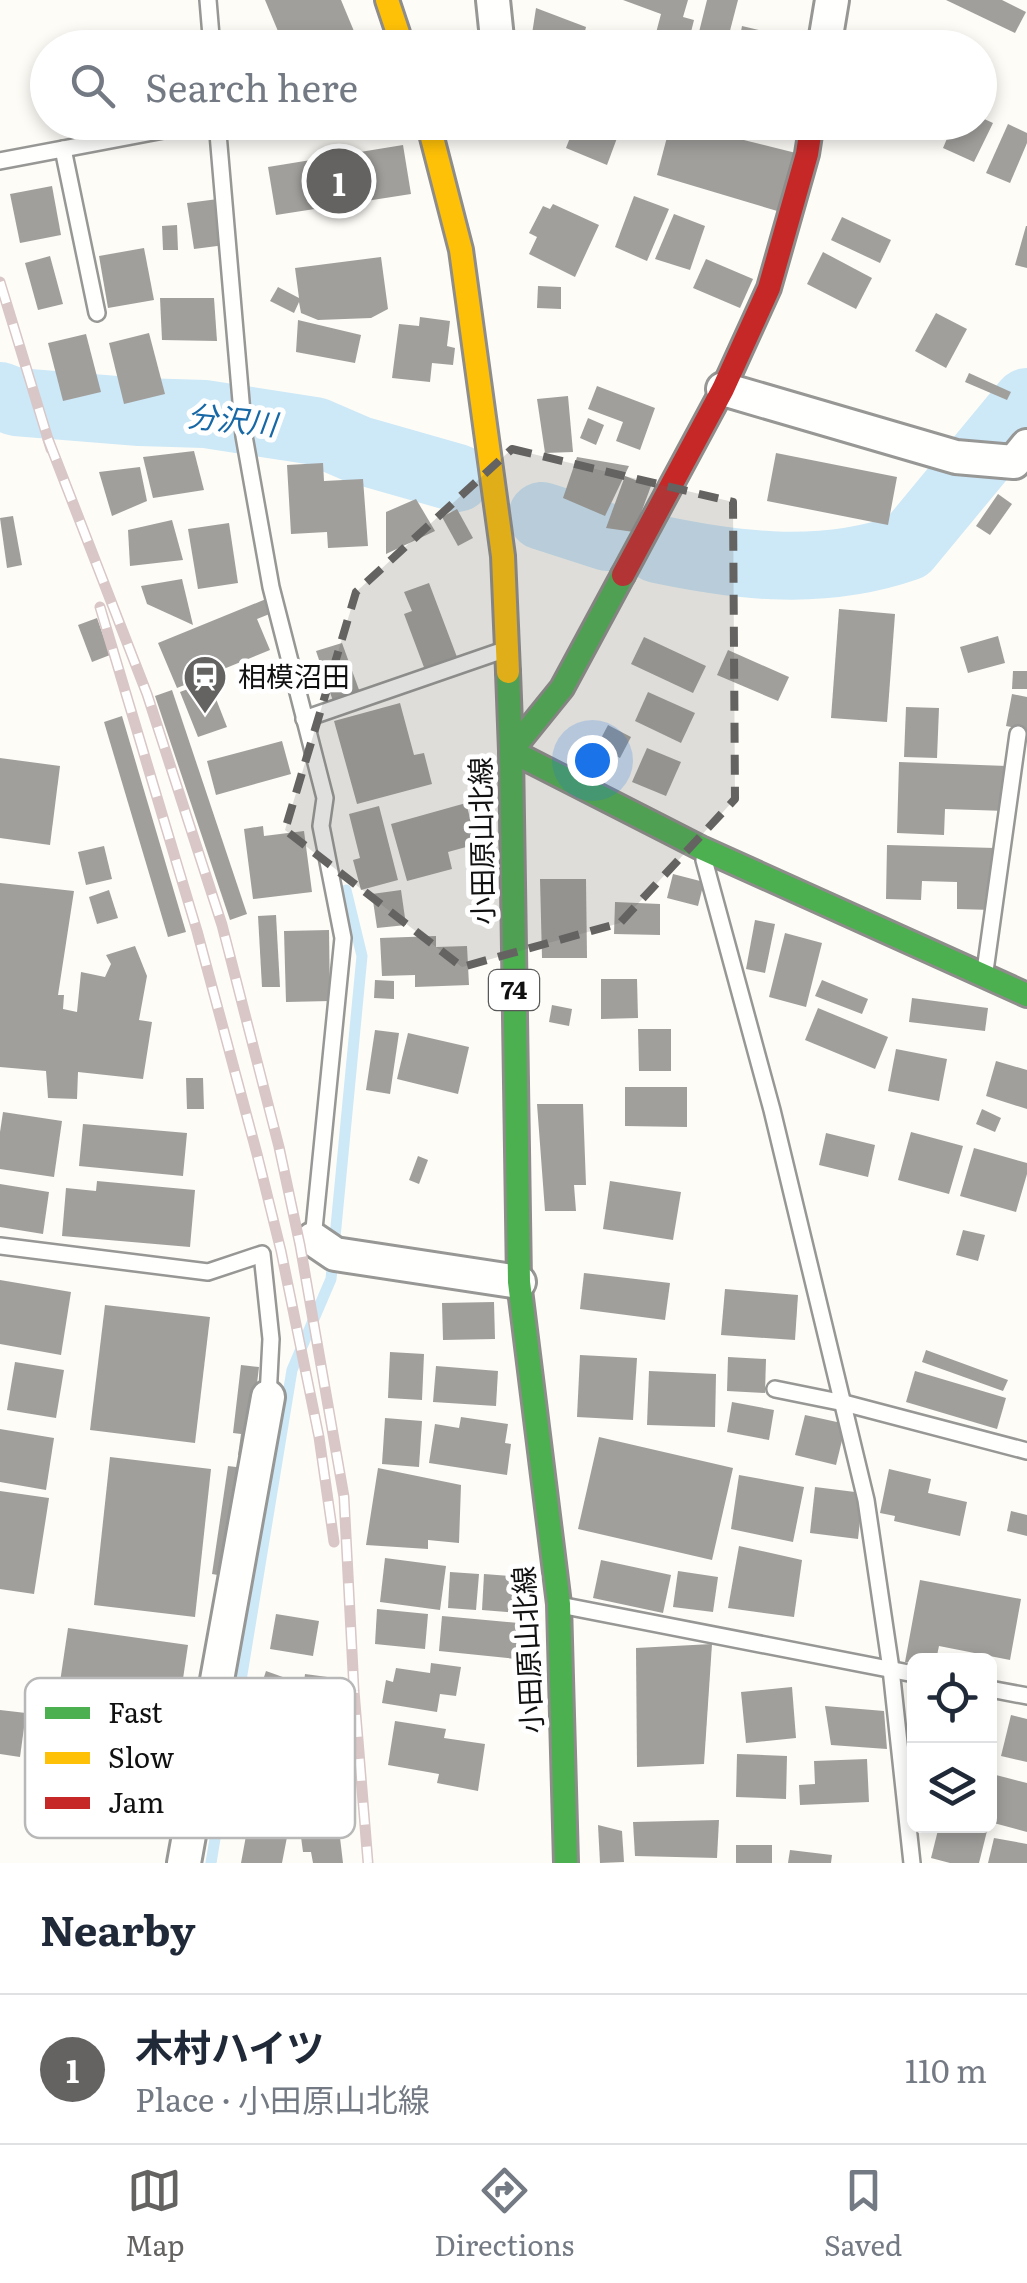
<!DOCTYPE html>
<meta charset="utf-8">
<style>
:root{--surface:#fff;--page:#f6f6f7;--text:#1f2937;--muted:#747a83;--line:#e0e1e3;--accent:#646362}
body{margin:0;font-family:Literata,"Noto Sans JP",serif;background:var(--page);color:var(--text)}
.controls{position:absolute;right:30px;bottom:30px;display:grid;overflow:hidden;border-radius:15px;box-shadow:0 5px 15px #0003}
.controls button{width:90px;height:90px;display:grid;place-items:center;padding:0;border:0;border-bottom:2px solid var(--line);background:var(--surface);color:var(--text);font:50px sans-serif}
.you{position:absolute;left:592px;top:760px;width:35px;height:35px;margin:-25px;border:8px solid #fff;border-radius:50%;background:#1a73e8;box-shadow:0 0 0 15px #1a73e833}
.badge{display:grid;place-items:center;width:65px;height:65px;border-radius:50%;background:var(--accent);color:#fff;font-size:32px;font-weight:700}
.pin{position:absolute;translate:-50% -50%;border:5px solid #fff;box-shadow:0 2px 10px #0006}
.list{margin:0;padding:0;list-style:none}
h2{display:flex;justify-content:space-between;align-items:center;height:130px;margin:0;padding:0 40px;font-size:42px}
h2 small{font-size:32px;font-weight:400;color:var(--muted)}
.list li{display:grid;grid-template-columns:65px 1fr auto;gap:30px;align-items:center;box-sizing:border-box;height:150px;padding:0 40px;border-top:2px solid var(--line)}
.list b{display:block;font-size:38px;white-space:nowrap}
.list p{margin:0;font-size:32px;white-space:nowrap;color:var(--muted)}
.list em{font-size:32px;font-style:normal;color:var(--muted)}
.icon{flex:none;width:55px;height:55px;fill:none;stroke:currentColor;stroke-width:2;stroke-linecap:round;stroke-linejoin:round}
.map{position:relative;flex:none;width:1027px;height:1863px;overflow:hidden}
.search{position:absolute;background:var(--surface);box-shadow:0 5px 15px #0003;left:30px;right:30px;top:30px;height:110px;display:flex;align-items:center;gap:25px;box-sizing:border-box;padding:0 35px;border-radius:55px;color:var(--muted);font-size:38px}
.sheet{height:280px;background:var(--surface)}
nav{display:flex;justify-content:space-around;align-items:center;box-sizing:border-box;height:140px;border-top:2px solid var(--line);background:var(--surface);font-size:28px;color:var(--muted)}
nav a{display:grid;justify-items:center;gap:5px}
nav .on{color:var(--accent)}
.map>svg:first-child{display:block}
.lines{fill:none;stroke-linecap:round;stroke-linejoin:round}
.stream{stroke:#cde8f7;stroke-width:11}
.river{stroke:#cde8f7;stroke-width:68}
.building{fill:#a19f9c}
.lane-casing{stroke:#979795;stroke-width:20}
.street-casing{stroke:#979795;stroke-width:38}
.fast-casing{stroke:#8e8d8b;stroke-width:28}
.slow-casing{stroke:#8e8d8b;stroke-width:28}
.jam-casing{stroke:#8e8d8b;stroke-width:28}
.lane{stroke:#fffffe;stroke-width:15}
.street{stroke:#fffffe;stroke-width:32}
.fast{stroke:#4caf50;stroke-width:22}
.slow{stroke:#ffc107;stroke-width:22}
.jam{stroke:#c62828;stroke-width:22}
.rail-casing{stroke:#d9c6c7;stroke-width:11}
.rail{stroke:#fff;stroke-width:8;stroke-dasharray:22;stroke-linecap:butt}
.marked{fill:#646362;fill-opacity:0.2;stroke:#646362;stroke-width:8;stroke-dasharray:20 12;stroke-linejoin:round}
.labels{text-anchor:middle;stroke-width:10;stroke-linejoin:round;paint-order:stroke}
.shield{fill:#fff;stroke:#585858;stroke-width:2.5}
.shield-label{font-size:25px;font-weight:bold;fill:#111}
.poi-label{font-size:28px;fill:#111;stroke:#fff;text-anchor:start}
.street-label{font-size:28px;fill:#111;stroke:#fff}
.water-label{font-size:30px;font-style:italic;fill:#1768a6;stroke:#fff}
.key{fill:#fff;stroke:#b8b8b8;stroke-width:2.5}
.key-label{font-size:28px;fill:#111}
</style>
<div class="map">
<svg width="1027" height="1863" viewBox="0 0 1027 1863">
<rect width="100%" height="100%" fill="#fdfcf7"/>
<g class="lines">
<polyline class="stream" points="211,1863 292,1370 331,1279 362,956 346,890"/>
<g class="river">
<polyline points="0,396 16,402 140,412 205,414 315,431 359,450 457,478"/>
<polyline points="542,516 607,537"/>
<path d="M 657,549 C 742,567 824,576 907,547 L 1027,402"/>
</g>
</g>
<g class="building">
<polygon points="265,0 341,0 361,48 285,48"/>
<polygon points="623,0 688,0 683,17 694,20 687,48 652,48 661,14"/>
<polygon points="707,0 738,0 726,46 698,36"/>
<polygon points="946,0 1002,0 1026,12 1015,33"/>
<polygon points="536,8 586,27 581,48 530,47"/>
<polygon points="742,26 809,42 807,48 738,48"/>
<polygon points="111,30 113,48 96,48 94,33"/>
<polygon points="980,117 993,123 974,162 943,148 954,122 980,122"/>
<polygon points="576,122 623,122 607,165 566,148"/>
<polygon points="671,122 800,154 784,213 657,175"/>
<polygon points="900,122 937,122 930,140 899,127"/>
<polygon points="1008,124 1027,133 1027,143 1010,183 986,173"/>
<polygon points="403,145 411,194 276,215 268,167"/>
<polygon points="52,186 61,235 20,243 10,194"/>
<polygon points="634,196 669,209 647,261 615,247"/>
<polygon points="218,199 225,245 194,249 187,203"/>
<polygon points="553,204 599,225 575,277 529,254 537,237 529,233 543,206 550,209"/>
<polygon points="674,214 705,226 690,270 655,259"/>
<polygon points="842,217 891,240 880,263 831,240"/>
<polygon points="177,225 178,250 163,250 162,226"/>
<polygon points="1026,226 1027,226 1027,268 1015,265"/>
<polygon points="144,248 154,300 108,308 99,256"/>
<polygon points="823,252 872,278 856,309 807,284"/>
<polygon points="50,256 63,304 38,310 25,263"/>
<polygon points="381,257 388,309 371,318 318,320 301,313 299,302 294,313 270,301 278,287 299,298 295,268"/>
<polygon points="706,259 753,279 740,308 693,288"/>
<polygon points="538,286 561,287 561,309 537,308"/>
<polygon points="160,298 214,298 217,341 162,340"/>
<polygon points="936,313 967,329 946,368 915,351"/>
<polygon points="420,317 450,321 447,346 455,348 453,365 432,363 430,382 392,378 399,324 419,326"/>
<polygon points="298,320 361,335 355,363 296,352"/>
<polygon points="149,333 165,394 124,404 109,343"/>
<polygon points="86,334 101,392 63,401 48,343"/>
<polygon points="969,373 1011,392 1007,400 965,382"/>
<polygon points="597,386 655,408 640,450 616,441 623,422 588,409"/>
<polygon points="568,396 573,452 545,453 537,399"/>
<polygon points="588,418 604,425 596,445 580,438"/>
<polygon points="194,451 204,490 153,498 143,457"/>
<polygon points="776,453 897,477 888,525 767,501"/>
<polygon points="577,457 629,466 605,516 563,498"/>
<polygon points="323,463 324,481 363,479 368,546 328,548 327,532 291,534 287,465"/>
<polygon points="140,467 147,501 112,516 99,472"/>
<polygon points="625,476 651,486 634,532 606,528"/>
<polygon points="998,494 1012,504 990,535 976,526"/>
<polygon points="416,499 435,531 386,554 386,512"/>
<polygon points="457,509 473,538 458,546 442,517"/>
<polygon points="13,516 22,565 7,568 0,518"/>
<polygon points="172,520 183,560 130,566 128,530"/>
<polygon points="229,523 238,583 198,589 188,529"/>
<polygon points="182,579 193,625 147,604 141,586"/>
<polygon points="429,583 457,657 425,670 404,614 412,611 404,592"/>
<polygon points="266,599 272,613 257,619 270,650 177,688 158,643"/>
<polygon points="839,609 895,614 887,722 831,718"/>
<polygon points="97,618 110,655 92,662 78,625"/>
<polygon points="998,636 1005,663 968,673 960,647"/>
<polygon points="644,637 706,666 693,693 631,664"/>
<polygon points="342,643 362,698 335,707 316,651"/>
<polygon points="728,650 789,677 778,701 717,675"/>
<polygon points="1013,671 1027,671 1027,689 1012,689"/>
<polygon points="209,681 227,727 198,737 180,692"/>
<polygon points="172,690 247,914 230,920 155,696"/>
<polygon points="648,692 695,713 681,743 635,721"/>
<polygon points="1012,694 1027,697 1027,730 1006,726"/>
<polygon points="400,703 414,755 424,753 432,784 357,804 334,721"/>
<polygon points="906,707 939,708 937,758 904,757"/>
<polygon points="122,716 186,932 168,937 104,722"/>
<polygon points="608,725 631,737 620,758 597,746"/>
<polygon points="282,741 291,774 216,795 207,761"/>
<polygon points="647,748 681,762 666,796 632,782"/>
<polygon points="0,758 60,766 50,845 0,838"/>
<polygon points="899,762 1007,766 1006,811 945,809 944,835 897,833"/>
<polygon points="466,803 477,844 448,852 452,869 407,881 391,824"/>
<polygon points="379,806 398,880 361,890 353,860 360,858 349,814"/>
<polygon points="263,826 264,836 304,831 312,892 253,899 244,829"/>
<polygon points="887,845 995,848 993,910 957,909 957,882 922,881 921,900 886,899"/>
<polygon points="104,846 112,879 86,885 78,852"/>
<polygon points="673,874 704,882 698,906 667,898"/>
<polygon points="540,879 586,879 587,958 542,958"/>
<polygon points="0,883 74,891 58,995 64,995 63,1009 77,1012 81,972 105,977 111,964 106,955 135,946 147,976 139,1020 152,1022 143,1079 78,1072 77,1099 48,1098 46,1071 0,1067"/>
<polygon points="109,890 118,918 97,924 89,897"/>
<polygon points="401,890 406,925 377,928 372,894"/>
<polygon points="615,902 660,904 660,935 614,934"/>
<polygon points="276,915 280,987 262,987 258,916"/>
<polygon points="755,920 775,924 765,973 746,969"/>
<polygon points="329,930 330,1001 286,1002 284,931"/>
<polygon points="785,933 822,943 806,1007 769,997"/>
<polygon points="436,936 436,947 467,946 469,985 415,987 415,975 382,976 380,938"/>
<polygon points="601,979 637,979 638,1018 601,1019"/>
<polygon points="375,980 394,981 394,999 374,998"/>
<polygon points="822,980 868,999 862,1014 815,996"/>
<polygon points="912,998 988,1008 985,1031 909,1022"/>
<polygon points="552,1005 572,1009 569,1026 549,1022"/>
<polygon points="818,1008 888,1037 875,1069 805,1040"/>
<polygon points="638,1029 671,1029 671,1071 639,1071"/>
<polygon points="375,1030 399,1033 390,1094 366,1090"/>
<polygon points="408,1033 469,1047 458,1094 397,1079"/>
<polygon points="896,1049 947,1059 939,1101 888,1091"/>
<polygon points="996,1061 1027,1070 1027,1109 986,1096"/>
<polygon points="186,1078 203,1078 204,1109 187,1109"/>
<polygon points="625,1087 687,1087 687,1127 625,1126"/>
<polygon points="537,1104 583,1104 586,1185 574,1185 576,1211 545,1211"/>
<polygon points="982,1109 1001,1118 995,1132 976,1124"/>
<polygon points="3,1112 62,1121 54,1177 0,1169 0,1132"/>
<polygon points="83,1124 187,1133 183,1176 79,1166"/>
<polygon points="911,1132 963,1146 949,1194 898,1180"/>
<polygon points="826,1133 875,1145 868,1177 819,1165"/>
<polygon points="974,1148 1027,1163 1027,1174 1016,1212 960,1196"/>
<polygon points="418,1156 428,1160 419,1184 409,1180"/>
<polygon points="97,1181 195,1190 190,1247 62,1236 66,1188 96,1191"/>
<polygon points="610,1181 681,1192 673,1240 603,1229"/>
<polygon points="0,1184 49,1192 43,1234 0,1227"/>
<polygon points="963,1230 985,1235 978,1261 956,1255"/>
<polygon points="584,1273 670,1283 665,1320 580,1309"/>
<polygon points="0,1280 71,1292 61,1355 0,1344"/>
<polygon points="725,1289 798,1295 795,1340 721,1335"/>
<polygon points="494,1302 495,1339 443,1340 442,1303"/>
<polygon points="105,1305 210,1317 195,1443 90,1430"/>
<polygon points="926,1350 1008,1380 1003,1391 922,1362"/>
<polygon points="390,1352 424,1354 422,1400 388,1398"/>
<polygon points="580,1355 637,1358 633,1420 577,1417"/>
<polygon points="728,1357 766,1359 765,1393 727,1391"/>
<polygon points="15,1362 64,1370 56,1418 7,1410"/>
<polygon points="241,1365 259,1367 248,1457 238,1455 241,1434 233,1433"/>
<polygon points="436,1366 498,1371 496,1406 433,1402"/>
<polygon points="649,1371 716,1374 715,1427 647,1425"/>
<polygon points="915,1371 1006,1398 997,1429 906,1402"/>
<polygon points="732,1402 774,1410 769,1440 727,1432"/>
<polygon points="805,1415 846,1424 836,1465 795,1455"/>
<polygon points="461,1417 508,1424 505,1443 511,1444 507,1475 429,1463 435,1424 459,1428"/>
<polygon points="385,1418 422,1421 419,1467 382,1464"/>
<polygon points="0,1429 54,1438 46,1490 0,1482"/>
<polygon points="599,1437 733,1468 712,1560 578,1529"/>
<polygon points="110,1457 211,1469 195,1617 94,1605"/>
<polygon points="228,1466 244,1468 229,1577 212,1574"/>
<polygon points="378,1468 461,1485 459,1543 428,1540 428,1549 366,1545"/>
<polygon points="889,1469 931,1479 928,1493 967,1502 960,1536 894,1521 895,1516 880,1513"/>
<polygon points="739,1475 804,1487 793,1542 731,1529"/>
<polygon points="815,1487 863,1493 858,1539 810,1533"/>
<polygon points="0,1491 49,1498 34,1594 0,1589"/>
<polygon points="1011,1511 1027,1515 1027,1536 1007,1531"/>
<polygon points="739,1546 802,1560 794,1617 728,1608"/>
<polygon points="385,1558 446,1566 440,1610 380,1602"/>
<polygon points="601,1560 671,1575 663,1613 593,1598"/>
<polygon points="678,1571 718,1577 713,1612 673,1607"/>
<polygon points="450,1572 479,1574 476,1610 448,1608"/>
<polygon points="484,1574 524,1577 521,1613 482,1610"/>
<polygon points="920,1580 1021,1599 1010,1660 939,1646 936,1660 914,1660 914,1663 905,1662"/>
<polygon points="377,1609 428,1614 425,1649 375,1644"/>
<polygon points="276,1614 319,1621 313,1656 270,1649"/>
<polygon points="442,1616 529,1624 526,1660 439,1651"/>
<polygon points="68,1628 188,1645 180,1699 60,1682"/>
<polygon points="712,1644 704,1764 637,1767 636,1648"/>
<polygon points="431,1663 461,1667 456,1696 440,1694 437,1712 382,1703 386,1680 393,1682 396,1668 430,1673"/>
<polygon points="266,1671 294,1681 284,1714 292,1717 287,1734 249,1722"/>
<polygon points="305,1674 335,1678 328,1730 298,1727"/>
<polygon points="792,1687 796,1738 746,1743 741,1692"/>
<polygon points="825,1706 884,1711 887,1749 831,1745"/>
<polygon points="0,1710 26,1713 20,1757 0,1754"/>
<polygon points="1011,1715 1027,1719 1027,1762 1001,1756"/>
<polygon points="395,1721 446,1729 444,1738 485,1744 478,1791 437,1783 439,1774 388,1765"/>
<polygon points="266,1747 297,1752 285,1817 278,1816 276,1830 288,1832 282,1863 241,1863 250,1814 240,1813 249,1763 263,1765"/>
<polygon points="737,1754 787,1756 786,1799 736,1797"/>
<polygon points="867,1759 869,1802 800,1805 799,1785 815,1784 814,1761"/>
<polygon points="992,1774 1027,1783 1027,1832 990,1822 990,1785"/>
<polygon points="334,1787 343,1863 313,1863 311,1852 303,1852 295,1792"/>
<polygon points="719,1820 717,1858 635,1856 633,1822"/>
<polygon points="598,1825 622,1831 624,1862 600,1863"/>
<polygon points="939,1826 963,1826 987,1831 979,1863 950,1863 931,1858"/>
<polygon points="994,1838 1027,1844 1027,1863 988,1863"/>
<rect x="736" y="1845" width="36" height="18"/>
<polygon points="790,1850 832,1855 831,1863 788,1863"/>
</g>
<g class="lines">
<defs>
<g id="lane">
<polyline points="208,0 212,48"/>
<polyline points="217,122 244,436 271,587 325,798 321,826 343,938 313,1239"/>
<polyline points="63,149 97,313"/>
<polyline points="0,161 206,122"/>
<polyline points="304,719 498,652"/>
<polyline points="704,860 772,1110 866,1500 891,1669 912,1863"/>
<polyline points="985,971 1018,734"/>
<polyline points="0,1246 208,1272 262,1254 271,1339 268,1397"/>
<polyline points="775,1389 844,1403 1027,1451"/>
<polyline points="565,1606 914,1674"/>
<polyline points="990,1689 1027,1696"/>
</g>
<g id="street">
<polyline points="493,0 498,48"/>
<polyline points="824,48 832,0"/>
<polyline points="723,389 956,457 1014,462 1027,446"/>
<polyline points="313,1239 335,1254 519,1282"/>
<polyline points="184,1863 268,1397"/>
</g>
<g id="fast">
<polyline points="623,575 562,688 511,751 701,848 1027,995"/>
<polyline points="508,672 511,751 519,1282 559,1604 566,1863"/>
</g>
<g id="slow">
<polyline points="387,0 403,48"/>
<polyline points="428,122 461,250 503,556 508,672"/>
</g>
<polyline id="jam" points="623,575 723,389 769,288 807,154 812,122"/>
</defs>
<use href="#lane" class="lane-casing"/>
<use href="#street" class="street-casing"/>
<use href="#fast" class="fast-casing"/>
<use href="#slow" class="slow-casing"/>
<use href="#jam" class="jam-casing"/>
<use href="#lane" class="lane"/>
<use href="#street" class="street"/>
<use href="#fast" class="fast"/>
<use href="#slow" class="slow"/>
<use href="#jam" class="jam"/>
<defs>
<g id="rail">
<polyline points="0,282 51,449"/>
<polyline points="48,439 147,694 222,925 279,1147 300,1245 344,1497 354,1691 368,1863"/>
<polyline points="100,607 197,931 257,1154 281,1251 319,1437 334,1542"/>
</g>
</defs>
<use href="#rail" class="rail-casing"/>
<use href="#rail" class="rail"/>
</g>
<path class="marked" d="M 512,449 L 733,502 L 735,799 L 620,923 L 462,967 L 285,830 L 356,592 Z"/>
<defs>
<symbol id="station-pin" viewBox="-11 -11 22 30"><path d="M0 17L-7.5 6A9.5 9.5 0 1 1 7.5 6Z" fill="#646362" stroke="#fff"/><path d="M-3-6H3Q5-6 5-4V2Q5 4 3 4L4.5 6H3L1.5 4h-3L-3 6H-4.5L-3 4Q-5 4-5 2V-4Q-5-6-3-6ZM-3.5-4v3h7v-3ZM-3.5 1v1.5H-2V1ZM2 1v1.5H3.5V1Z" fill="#fff"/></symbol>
</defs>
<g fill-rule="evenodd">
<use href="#station-pin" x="180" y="652" width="50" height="68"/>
</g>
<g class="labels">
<rect class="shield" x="489" y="970" width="50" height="40" rx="8"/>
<g class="shield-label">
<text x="514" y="999">74</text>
</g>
<g class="poi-label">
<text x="238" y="687">相模沼田</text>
</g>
<g class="street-label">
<text transform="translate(482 841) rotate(-91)" y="10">小田原山北線</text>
<text transform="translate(528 1650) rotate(-93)" y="10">小田原山北線</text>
</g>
<g class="water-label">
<text transform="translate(232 421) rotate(6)" y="10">分沢川</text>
</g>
</g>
<rect x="25" y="1678" width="330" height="160" rx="15" class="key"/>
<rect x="45" y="1707" width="45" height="12" fill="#4caf50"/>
<rect x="45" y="1752" width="45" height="12" fill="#ffc107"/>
<rect x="45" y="1797" width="45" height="12" fill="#c62828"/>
<g class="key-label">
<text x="108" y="1723">Fast</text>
<text x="108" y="1768">Slow</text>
<text x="108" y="1813">Jam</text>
</g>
</svg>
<div class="controls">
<button><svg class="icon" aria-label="locate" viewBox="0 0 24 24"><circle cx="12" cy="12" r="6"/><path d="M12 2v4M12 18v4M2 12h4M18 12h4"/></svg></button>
<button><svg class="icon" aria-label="layers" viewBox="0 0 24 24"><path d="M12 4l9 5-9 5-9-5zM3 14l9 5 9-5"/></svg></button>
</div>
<div class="you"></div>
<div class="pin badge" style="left:339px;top:181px">1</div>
<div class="search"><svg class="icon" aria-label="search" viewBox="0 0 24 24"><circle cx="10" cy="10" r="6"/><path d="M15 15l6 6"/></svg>Search here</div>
</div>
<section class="sheet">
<h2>Nearby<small></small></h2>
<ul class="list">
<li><span class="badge">1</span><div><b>木村ハイツ</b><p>Place · 小田原山北線</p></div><em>110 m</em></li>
</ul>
</section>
<nav>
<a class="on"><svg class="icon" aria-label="map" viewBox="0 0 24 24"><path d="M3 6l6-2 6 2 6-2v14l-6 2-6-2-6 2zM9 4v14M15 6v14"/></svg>Map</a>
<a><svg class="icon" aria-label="directions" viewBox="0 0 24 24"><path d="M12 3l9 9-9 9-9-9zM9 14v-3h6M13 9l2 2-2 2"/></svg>Directions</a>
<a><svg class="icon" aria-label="saved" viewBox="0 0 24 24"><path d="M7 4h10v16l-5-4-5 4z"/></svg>Saved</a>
</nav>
